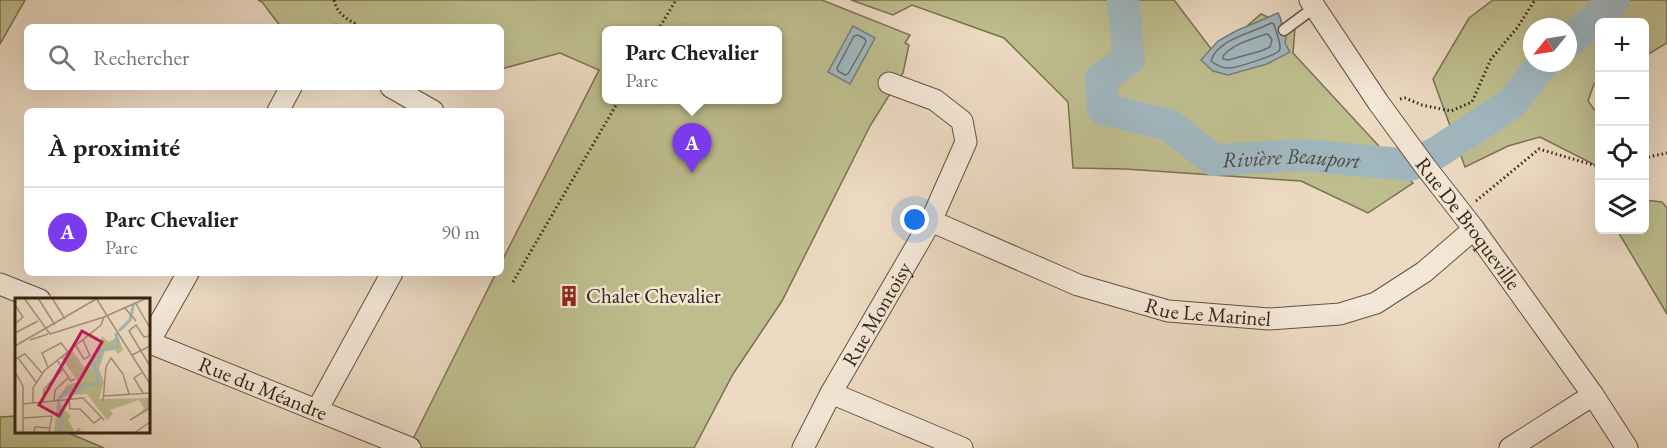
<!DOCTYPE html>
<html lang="fr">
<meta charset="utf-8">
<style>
:root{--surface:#fff;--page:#f2f2f2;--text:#202124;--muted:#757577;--line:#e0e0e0;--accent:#7c3aed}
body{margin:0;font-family:"EB Garamond",serif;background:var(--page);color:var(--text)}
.controls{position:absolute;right:18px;top:18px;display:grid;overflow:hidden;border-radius:9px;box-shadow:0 6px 24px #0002}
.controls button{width:54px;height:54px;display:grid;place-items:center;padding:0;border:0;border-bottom:2px solid var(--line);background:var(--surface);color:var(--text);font:30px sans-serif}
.compass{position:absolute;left:1523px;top:18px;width:54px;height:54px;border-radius:50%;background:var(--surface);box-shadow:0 6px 24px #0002;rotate:240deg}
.you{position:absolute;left:915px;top:220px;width:21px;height:21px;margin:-15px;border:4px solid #fff;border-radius:50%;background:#1a73e8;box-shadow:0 0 0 9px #1a73e833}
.badge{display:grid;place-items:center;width:39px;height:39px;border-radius:50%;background:var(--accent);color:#fff;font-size:20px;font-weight:700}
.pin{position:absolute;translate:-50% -50px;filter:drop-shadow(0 2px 3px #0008)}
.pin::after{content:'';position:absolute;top:32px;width:21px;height:18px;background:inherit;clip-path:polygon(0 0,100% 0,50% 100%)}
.popup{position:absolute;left:602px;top:26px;width:180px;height:78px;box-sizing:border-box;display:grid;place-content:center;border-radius:9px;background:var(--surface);filter:drop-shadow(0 2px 4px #0005);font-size:20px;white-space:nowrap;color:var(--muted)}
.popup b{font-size:22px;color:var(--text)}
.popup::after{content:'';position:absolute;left:50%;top:100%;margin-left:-12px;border:12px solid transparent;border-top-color:var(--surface)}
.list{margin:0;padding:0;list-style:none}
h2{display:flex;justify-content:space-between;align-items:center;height:78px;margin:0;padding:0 24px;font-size:26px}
h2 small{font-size:20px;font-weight:400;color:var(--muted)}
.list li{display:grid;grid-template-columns:39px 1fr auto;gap:18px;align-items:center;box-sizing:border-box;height:90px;padding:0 24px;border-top:2px solid var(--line)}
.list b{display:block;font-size:22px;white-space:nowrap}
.list p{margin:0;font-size:20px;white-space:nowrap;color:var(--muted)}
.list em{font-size:20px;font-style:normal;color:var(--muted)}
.icon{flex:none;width:33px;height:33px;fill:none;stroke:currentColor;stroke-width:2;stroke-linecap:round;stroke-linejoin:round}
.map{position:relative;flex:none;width:1667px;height:448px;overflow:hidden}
.search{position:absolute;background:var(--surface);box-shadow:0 6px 24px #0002;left:24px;top:24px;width:480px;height:66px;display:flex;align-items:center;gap:15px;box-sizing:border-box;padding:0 21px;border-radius:9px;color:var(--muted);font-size:22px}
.panel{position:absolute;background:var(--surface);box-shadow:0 6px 24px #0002;left:24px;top:108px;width:480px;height:168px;border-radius:9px}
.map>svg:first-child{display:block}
.green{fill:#bebd8e;stroke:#7a7151;stroke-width:1.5;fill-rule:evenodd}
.water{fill:#a0b7bf;stroke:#767d7b;stroke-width:1.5}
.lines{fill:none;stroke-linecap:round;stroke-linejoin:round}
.shore{stroke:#6c6e6a;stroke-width:1.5}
.river{stroke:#a0b7bf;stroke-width:32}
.service-casing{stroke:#645240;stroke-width:13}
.minor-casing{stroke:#645240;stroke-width:23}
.path{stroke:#372514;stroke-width:3;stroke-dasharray:1.5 3;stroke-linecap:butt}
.service{stroke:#f3e7d7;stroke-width:10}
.minor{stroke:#f3e7d7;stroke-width:21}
.labels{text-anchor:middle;stroke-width:5;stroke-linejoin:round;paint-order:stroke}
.street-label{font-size:21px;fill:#372514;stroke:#f3e7d7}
.poi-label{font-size:21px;fill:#372514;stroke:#f3e7d7;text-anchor:start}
.water-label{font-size:22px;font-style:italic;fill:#514a3f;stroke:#f3e7d7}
.inset-river{fill:none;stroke:#a0b7bf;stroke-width:3}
.inset-road{fill:none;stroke:#a4927c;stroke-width:1.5}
.view{fill:#c2185b;fill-opacity:0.15;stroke:#c2185b;stroke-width:3}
.inset-edge{fill:none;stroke:#372514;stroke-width:3}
</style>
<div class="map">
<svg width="1667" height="448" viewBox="0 0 1667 448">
<rect width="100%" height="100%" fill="#ecdac2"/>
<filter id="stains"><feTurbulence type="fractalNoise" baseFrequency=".00333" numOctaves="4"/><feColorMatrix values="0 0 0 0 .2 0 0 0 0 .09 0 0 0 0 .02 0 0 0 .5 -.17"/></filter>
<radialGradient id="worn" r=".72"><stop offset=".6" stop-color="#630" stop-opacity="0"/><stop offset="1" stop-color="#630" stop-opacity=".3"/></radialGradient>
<g class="green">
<polygon points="0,0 25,0 0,44"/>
<path d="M 258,0 L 822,0 L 910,35 L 905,43 L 909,45 L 903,73 L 870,126 L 782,301 L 733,374 L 694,448 L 410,448 L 409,447 L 496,273 L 501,273 L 501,263 L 599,70 L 560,53 L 501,69 L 501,27 L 343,27 L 336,24 L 330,27 L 281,27 L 262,2 ZM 606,30 L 777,30 L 777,100 L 606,100 Z"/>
<polygon points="851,0 1174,0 1215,54 1261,14 1295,29 1293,53 1413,183 1368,213 1301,181 1125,169 1073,168 1068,102 1004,38 912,5 893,15"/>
<path d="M 1493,0 L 1667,0 L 1667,43 L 1645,56 L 1644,22 L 1600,22 L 1599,81 L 1594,84 L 1588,101 L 1599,116 L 1599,167 L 1540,137 L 1508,146 L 1465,167 L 1433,79 L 1469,18 ZM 1532,27 L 1568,27 L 1568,63 L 1532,63 Z"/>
<polygon points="1645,200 1662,202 1667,208 1667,314 1617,230 1644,230"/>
<polygon points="16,416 16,432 66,432 104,448 0,448 0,417"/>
</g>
<g class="water">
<path d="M 1278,13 C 1284,22 1279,26 1286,37 L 1285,43 L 1290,52 L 1267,64 L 1228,75 L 1213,71 L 1201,60 L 1218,41 L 1236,31 Z"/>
<polygon points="853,26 875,38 850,84 828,72"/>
</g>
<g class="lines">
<g class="shore">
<path d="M 1271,23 L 1274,24 C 1275,31 1283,46 1279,51 C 1274,56 1236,68 1229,68 C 1222,68 1216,65 1211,61 C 1217,39 1253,33 1271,23 Z"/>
<path d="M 1266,34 L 1269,35 L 1272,40 L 1270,47 L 1261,51 L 1228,60 L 1223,59 L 1223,56 C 1233,44 1252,39 1266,34 Z"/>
<polygon points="858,35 865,39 866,42 848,74 845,75 838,71 837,68 854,36"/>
</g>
<g class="river">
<path id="s1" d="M 1123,0 L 1129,59 L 1101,79 L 1103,109 L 1169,125 L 1214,160 L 1303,155 L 1410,165 L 1436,153 L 1511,104 L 1543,63"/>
<polyline points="1568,42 1584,29 1614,0"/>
</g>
<defs>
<polyline id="service" points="1284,30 1315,7"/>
<g id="minor">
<path id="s2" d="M 1310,0 L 1378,102 L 1424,165 L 1474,229 L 1593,395 L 1627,448"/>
<polyline points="391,87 433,111"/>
<polyline points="278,111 291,87"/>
<path id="s3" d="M 931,221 L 1078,285 L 1168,311 L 1269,319 L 1340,314 L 1376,303 L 1424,272 L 1474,229"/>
<polyline points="0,284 40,300"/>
<path id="s4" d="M 148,342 L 410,448"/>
<polyline points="149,342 188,273"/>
<polyline points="831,393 962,448"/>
<polyline points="317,410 392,273"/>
<path id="s5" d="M 803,448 L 831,393 L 931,221 L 966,142 L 962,121 L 935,100 L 889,83"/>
<polyline points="1510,448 1593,395"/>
</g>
</defs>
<use href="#service" class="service-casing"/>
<use href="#minor" class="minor-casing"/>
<g class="path">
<path d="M 334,0 C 337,13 345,18 356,24 L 355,27"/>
<polyline points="658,30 676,0"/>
<polyline points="1400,99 1405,98 1422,105 1451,111 1472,102 1491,59 1517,28 1535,0"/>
<polyline points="1644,158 1667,153"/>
<polyline points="1476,201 1539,149 1600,167"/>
<polyline points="513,282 619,100"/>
</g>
<use href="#service" class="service"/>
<use href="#minor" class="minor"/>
</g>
<defs>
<symbol id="building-bare" viewBox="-9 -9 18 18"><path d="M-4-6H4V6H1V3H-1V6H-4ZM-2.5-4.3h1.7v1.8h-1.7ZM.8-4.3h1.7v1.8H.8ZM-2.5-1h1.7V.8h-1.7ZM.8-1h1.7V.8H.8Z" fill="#8f2418" stroke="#f3e7d7" stroke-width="2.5" paint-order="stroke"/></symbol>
</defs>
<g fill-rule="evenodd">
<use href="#building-bare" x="554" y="281" width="30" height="30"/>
</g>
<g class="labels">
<g class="street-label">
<text dy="7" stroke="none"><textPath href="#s2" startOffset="274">Rue De Broqueville</textPath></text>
<text dy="7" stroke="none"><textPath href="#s3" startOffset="294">Rue Le Marinel</textPath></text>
<text dy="7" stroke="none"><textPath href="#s5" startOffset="153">Rue Montoisy</textPath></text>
<text dy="7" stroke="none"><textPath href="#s4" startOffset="124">Rue du Méandre</textPath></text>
</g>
<g class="poi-label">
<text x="586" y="303">Chalet Chevalier</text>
</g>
<g class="water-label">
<text dy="8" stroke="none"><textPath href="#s1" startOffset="326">Rivière Beauport</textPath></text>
</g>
</g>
<g transform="translate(15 298)">
<rect width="135" height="135" fill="#ecdac2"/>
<path d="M 87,38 L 94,44 L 103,38 L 108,52 L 103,56 L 100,52 L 90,53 L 84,71 L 89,84 L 84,101 L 135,100 L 135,109 L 125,115 L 129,110 L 124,102 L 95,112 L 98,116 L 92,122 L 72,96 L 54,97 L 42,102 L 52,87 L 63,84 L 46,59 L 56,51 L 69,69 L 82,54 ZM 42,105 L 56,118 L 53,122 L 60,134 L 64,129 L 67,135 L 39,135 Z" fill="#bebd8e"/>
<path class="inset-river" d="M 104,33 L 115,22 L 119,5M 43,135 L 48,123 L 43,102 L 54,90 L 63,94 L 67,87 L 84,86 L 79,66 L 85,62 L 84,53 L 103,48 L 101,35"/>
<path class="inset-road" d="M 9,0 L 35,36 L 89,19 L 132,0M 23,0 L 40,27M 37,0 L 50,21M 81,0 L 135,86M 120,4 L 135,30M 0,7 L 8,19 L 0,26M 109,9 L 121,23M 0,35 L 23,23M 135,38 L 129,39 L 121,27 L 114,33 L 135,68M 15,42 L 33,36M 0,48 L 83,0M 61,48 L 69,61 L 75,58 L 68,42M 117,57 L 135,48M 3,60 L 21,84M 0,61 L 10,56 L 27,75M 42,62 L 56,83 L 60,81M 33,69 L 27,55 L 46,45 L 53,54M 0,74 L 8,88 L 8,135M 128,95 L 119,80 L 128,74M 89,98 L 135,95M 54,102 L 55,111 L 65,111 L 79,125 L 87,119M 88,103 L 91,69 L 96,60 L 108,76 L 114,96M 39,104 L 40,92 L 53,80M 18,105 L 18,90 L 29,73 L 86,27 L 89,19M 28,105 L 29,91 L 48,71M 8,106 L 68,100 L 89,122M 8,120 L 37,118 L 34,135M 115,122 L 135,110M 19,135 L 20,129 L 35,130M 119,135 L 135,124"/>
<path class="view" d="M 67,33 L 87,44 L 44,118 L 24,107 Z"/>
<rect width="135" height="135" class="inset-edge"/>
</g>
<rect width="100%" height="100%" filter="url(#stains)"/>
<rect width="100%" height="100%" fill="url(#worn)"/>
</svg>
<div class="controls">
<button>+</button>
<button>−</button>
<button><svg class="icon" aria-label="locate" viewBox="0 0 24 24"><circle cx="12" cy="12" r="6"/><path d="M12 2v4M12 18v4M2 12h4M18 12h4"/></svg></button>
<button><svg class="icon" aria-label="layers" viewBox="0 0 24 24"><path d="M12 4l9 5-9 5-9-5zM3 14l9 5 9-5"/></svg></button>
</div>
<svg class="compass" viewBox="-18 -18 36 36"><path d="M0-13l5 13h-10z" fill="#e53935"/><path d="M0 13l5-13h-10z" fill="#757577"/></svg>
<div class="you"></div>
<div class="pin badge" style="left:692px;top:173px">A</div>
<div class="popup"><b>Parc Chevalier</b>Parc</div>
<div class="search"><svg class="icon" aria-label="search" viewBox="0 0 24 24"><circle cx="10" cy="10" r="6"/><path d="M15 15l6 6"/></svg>Rechercher</div>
<section class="panel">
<h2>À proximité<small></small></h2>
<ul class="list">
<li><span class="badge">A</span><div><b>Parc Chevalier</b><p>Parc</p></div><em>90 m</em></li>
</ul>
</section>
</div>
